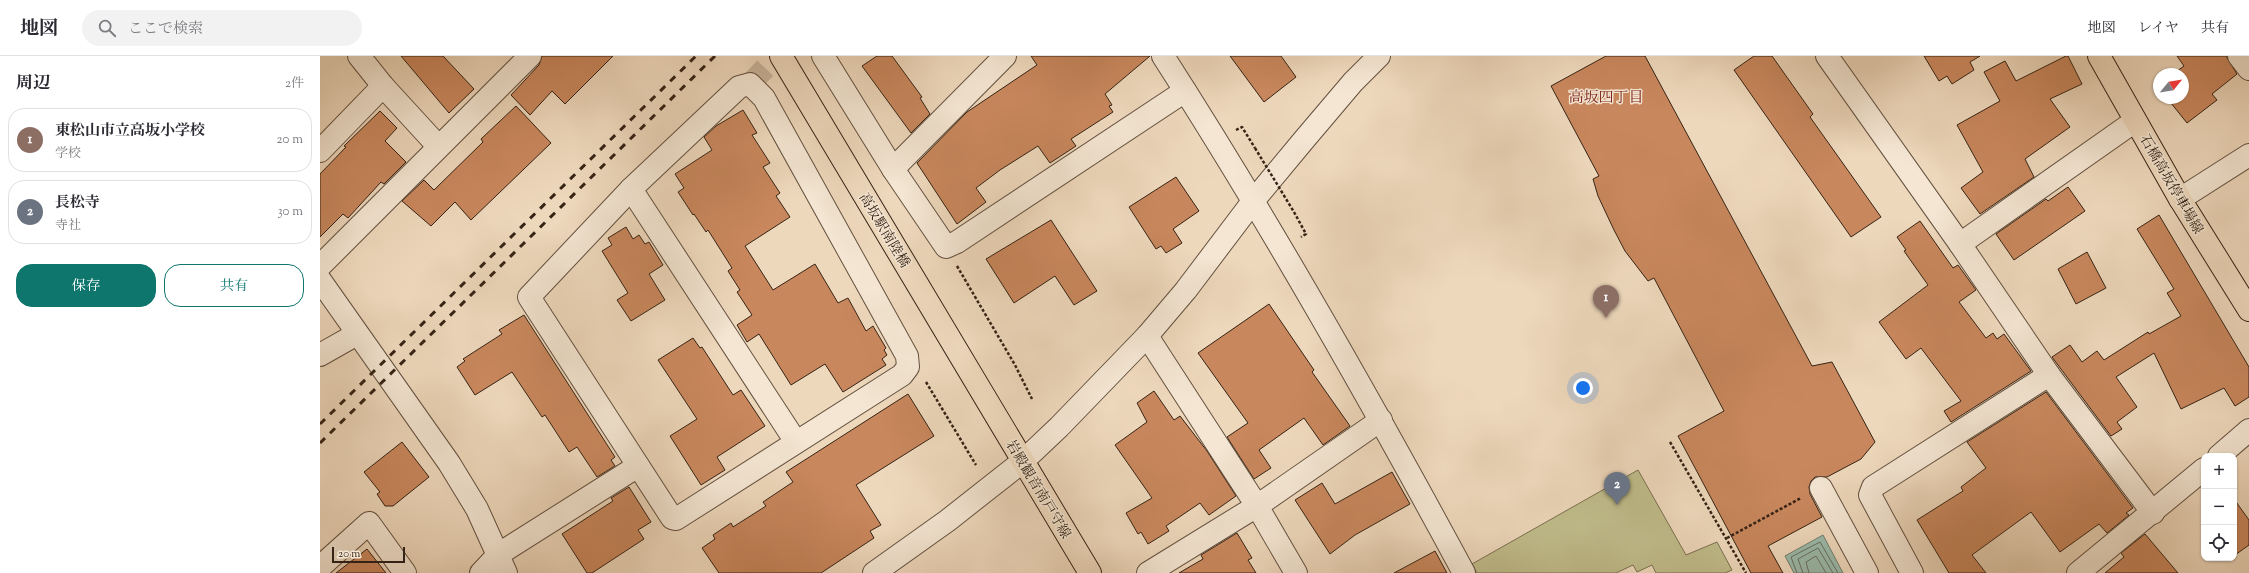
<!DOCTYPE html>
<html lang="ja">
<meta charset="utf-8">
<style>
:root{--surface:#fff;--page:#f2f2f3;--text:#2b2b33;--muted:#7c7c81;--line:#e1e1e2;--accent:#0f766e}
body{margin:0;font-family:"Sorts Mill Goudy","Noto Serif JP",serif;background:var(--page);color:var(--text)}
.controls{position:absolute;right:12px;bottom:12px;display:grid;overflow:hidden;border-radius:8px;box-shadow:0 1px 3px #0004}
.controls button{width:36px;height:36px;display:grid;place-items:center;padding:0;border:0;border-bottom:1px solid var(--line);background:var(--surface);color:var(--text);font:20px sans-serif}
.compass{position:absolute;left:1833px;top:12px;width:36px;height:36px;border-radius:50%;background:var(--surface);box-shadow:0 1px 3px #0004;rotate:60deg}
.scale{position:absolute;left:12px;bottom:10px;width:73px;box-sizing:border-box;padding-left:4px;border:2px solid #352315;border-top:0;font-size:11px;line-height:14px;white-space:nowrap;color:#352315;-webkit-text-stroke:3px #f4e6d3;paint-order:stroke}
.you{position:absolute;left:1263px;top:332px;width:14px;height:14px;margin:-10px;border:3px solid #fff;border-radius:50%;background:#1a73e8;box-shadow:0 0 0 6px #1a73e833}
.badge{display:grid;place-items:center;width:26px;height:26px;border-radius:50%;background:var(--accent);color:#fff;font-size:13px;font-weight:700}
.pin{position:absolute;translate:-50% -33px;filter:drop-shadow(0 1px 2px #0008)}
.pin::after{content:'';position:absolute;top:21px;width:14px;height:12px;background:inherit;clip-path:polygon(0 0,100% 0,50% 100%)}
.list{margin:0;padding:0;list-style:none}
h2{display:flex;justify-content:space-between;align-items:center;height:52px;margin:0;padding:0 16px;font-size:17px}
h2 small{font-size:13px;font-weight:400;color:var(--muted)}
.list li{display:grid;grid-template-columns:26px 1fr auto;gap:12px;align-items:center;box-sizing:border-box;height:64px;margin:0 8px 8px;padding:0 8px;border:1px solid var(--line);border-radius:16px}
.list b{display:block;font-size:15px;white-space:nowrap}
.list p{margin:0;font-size:13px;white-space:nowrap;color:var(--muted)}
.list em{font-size:13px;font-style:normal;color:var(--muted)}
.actions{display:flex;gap:8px;padding:12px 16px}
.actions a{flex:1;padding:9px 0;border:1px solid var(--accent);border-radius:16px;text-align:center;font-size:14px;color:var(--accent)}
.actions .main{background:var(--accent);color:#fff}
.icon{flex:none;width:22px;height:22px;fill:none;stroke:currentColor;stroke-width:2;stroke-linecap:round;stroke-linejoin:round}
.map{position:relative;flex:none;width:1929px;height:517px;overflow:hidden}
header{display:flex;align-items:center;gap:24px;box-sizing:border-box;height:56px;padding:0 20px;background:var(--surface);border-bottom:1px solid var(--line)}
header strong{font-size:19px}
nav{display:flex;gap:22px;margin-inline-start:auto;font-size:14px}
.search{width:280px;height:36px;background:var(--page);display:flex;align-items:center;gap:10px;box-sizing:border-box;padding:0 14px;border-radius:22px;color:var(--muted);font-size:15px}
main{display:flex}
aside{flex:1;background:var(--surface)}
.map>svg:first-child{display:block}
.green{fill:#c0bc8b;stroke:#7a7050}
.water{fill:#9abbac;stroke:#727e70}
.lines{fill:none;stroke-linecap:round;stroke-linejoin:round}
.shore{stroke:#686f60;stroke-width:1}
.building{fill:#c9875d;stroke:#352315}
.minor-tunnel{stroke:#c9b49b;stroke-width:22;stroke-dasharray:22 11;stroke-linecap:butt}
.minor-casing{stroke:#63503f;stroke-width:24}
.major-casing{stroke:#352315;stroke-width:24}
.path{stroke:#352315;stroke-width:2.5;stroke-dasharray:3 2;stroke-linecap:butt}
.minor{stroke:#f4e6d3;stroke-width:22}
.major{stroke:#eed8bc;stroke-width:22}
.rail{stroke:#352315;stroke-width:3;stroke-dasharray:7 7;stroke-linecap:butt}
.path-bridge{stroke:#352315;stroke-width:2.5;stroke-dasharray:3 2;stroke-linecap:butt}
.labels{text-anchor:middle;stroke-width:3;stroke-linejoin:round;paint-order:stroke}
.street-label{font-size:14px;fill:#352315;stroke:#f4e6d3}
.neighbourhood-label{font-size:15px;fill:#7a1f14;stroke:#f4e6d3}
</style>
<header>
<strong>地図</strong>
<div class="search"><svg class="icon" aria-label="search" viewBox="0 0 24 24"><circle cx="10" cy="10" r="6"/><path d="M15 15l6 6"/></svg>ここで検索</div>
<nav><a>地図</a><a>レイヤ</a><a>共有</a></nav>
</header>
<main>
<aside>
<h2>周辺<small>2件</small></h2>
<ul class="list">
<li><span class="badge" style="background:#8d6e63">1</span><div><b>東松山市立高坂小学校</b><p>学校</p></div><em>20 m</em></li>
<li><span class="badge" style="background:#6b7280">2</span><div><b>長松寺</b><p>寺社</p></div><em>30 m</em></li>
</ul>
<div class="actions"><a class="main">保存</a><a>共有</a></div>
</aside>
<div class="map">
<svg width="1929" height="517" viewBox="0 0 1929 517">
<rect width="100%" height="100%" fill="#eed8bc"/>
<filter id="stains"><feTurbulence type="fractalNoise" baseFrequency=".005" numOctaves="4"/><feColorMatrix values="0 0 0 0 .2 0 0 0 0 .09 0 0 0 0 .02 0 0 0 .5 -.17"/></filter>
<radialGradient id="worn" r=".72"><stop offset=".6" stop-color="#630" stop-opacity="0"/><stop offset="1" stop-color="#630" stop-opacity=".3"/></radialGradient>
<polygon class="green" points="1318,414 1366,499 1397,486 1412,514 1405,517 1336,517 1332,509 1317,516 1313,509 1296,517 1157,517 1152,508"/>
<polygon class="water" points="1503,479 1523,517 1474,517 1465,500"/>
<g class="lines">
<g class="shore">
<polyline points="1477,517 1471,501 1500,486 1518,517"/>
<polyline points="1483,517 1478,503 1498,492 1513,517"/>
<polyline points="1489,517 1486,506 1496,500 1506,517"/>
</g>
</g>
<g class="building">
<polygon points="81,0 123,0 154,33 129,57"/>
<polygon points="222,0 293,0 245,48 232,35 210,59 191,39 219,9"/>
<polygon points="557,0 572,0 602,41 600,42 610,58 591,77 542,10"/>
<polygon points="711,0 830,0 785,38 792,49 789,50 793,56 751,83 756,90 730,107 718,90 680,114 656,132 666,146 637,168 597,107 647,56 717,9"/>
<polygon points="910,0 961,0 976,21 944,46"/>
<polygon points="1286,0 1325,0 1492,310 1512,306 1555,386 1541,403 1507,421 1495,421 1491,425 1489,431 1490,438 1502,461 1448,490 1463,517 1431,517 1358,380 1404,355 1334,222 1328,225 1305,195 1294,174 1278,140 1273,123 1279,120 1231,30"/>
<polygon points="1434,0 1452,0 1493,58 1490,61 1561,161 1531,181 1414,14"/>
<polygon points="1604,0 1660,0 1650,6 1654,14 1632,28 1627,20 1619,25"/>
<polygon points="1746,0 1748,0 1762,28 1730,43 1750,71 1705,103 1714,121 1660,158 1641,132 1663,116 1637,69 1680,45 1664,16 1685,5 1696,25"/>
<polygon points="1857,0 1906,0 1917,18 1892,38 1897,44 1867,67 1847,42 1863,42 1863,18 1853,18 1864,10"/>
<polygon points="196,50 231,87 151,164 135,146 111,170 82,145 104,124 114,134 163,86 161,83"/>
<polygon points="423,54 437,77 432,79 450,107 443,111 460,137 456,140 470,161 425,190 453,234 495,208 518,247 528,242 546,275 553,270 566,292 564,294 567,299 562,303 566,309 523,336 505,308 471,329 439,278 427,286 417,269 432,259 417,236 420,234 408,215 412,212 388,174 386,176 374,158 373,159 358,136 364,132 355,118 392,94 384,81 396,70"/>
<polygon points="60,55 77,72 65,85 86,106 64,128 61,126 28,162 23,158 0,181 0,118 26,91 24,90"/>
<polygon points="856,121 879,155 853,173 862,187 846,197 841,190 836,193 809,151"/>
<polygon points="1748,131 1765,155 1694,204 1676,178 1726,143 1728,145"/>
<polygon points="1839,159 1929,311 1929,341 1915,350 1904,332 1861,353 1834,297 1796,321 1817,351 1797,366 1802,373 1791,380 1732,301 1750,289 1762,306 1777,295 1784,304 1828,276 1829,278 1861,260 1847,237 1854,233 1817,173"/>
<polygon points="731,164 777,235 754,249 735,220 694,247 666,203"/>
<polygon points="1600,165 1633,212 1638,209 1656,234 1639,246 1666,282 1673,277 1677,283 1684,278 1711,315 1631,366 1624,355 1641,345 1601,292 1586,303 1559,266 1608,229 1584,195 1586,194 1577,181"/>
<polygon points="306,171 313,183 319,179 325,188 329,186 343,209 329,218 345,244 311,265 297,244 308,237 282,195 292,189 288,182"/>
<polygon points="1767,196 1786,232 1756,248 1738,213"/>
<polygon points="949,248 994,314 992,316 1030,370 1003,389 984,362 939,394 951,412 934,423 907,381 928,367 878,297"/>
<polygon points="204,259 295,401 291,404 295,410 277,421 257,391 249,396 225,359 222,361 192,316 155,339 137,311 145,305 143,303 182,278 179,274"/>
<polygon points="373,282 380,292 382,291 413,339 421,334 445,370 397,401 405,414 381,429 350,380 377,363 338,304"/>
<polygon points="834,335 854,364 860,360 887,395 916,440 889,459 880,447 846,470 849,475 828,488 821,476 818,478 806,457 832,442 795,389 827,366 817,347"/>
<polygon points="1726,336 1813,452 1806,457 1809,459 1787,477 1779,468 1740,496 1711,456 1652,499 1666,517 1629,517 1597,464 1643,435 1641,431 1666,412 1647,386"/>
<polygon points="588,338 614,380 536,429 561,469 550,475 554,482 501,517 399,517 382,492 395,483 393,479 411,467 413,471 446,450 443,446 473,426 466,416"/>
<polygon points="82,386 109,421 73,450 65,450 57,438 60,436 44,416"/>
<polygon points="1072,416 1090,448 1035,479 1010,498 975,444 1002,427 1015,448"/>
<polygon points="309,431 331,466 318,474 324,483 272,517 267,517 242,478 293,445 291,442"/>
<polygon points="1914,443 1929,464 1929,489 1915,499"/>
<polygon points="917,477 932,502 928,504 936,517 859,517 883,503 881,499"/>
<polygon points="1825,478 1858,517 1785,517 1804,501 1801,497"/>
<polygon points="47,493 66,517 16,517"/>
<polygon points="1115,495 1127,517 1074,517"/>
</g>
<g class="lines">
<polyline class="minor-tunnel" points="430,28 457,0"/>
<defs>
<g id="minor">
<polyline points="39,0 63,30 118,90"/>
<polyline points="503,0 573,113 626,191 637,186 865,35"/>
<path d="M 843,0 C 951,168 1049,341 1144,517"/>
<polyline points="1507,0 1640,188 1729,319 1833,457"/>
<polyline points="1919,0 1929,13"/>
<polygon points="430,28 444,42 587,300 588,311 582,319 356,463 352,462 209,241 311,133 419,31"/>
<polyline points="0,95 63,30"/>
<polyline points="573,113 685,0"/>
<polyline points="311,133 476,386"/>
<polyline points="1860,143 1929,99"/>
<polyline points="1640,188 1815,65"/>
<polyline points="0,210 210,0"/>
<polyline points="0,224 129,407 157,453 186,517"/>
<polyline points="827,280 937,450 976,517"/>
<polyline points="0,299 37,278"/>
<polyline points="1899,400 1929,374"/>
<polyline points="1501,432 1547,517"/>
<polyline points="0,511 49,467 85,517"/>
<polyline points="161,517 179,498 318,410"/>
<polyline points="554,517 627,465 702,406 739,371 827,280 866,234 934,144 983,85 1033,26 1059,0"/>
<polyline points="828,517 937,450 1061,364"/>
<polyline points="1592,517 1550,439 1553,431 1729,319"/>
<polyline points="1758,517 1884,413"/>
</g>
<g id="major">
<polyline points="461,0 770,517"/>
<polyline points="1779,0 1860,143 1929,254"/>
</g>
</defs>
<use href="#minor" class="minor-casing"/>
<use href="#major" class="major-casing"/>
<g class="path">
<polyline points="916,74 922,71 935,92"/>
<polyline points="974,156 986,178 981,181"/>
<polyline points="637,210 695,309 712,343"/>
<polyline points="606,326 656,409"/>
<polyline points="1350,386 1426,517"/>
<polyline points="1407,482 1481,442"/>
</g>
<use href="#minor" class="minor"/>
<use href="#major" class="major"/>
<g class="rail">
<polyline points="0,368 376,0"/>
<polyline points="0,387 395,0"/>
</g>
<polyline class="path-bridge" points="935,92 974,156"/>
</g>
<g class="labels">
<g class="street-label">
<text transform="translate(1852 128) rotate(60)" y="5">石橋高坂停車場線</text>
<text transform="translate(565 174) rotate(59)" y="5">高坂駅南陸橋</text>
<text transform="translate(719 433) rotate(59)" y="5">岩殿観音南戸守線</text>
</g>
<g class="neighbourhood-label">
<text x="1286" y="46">高坂四丁目</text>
</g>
</g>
<rect width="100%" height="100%" filter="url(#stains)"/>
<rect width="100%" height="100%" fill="url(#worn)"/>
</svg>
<div class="controls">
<button>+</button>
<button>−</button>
<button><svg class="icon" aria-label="locate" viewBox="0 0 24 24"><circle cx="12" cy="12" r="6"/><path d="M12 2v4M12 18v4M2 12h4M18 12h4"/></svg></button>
</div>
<svg class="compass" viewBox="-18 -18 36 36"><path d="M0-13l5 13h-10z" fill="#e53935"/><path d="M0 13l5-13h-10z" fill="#7c7c81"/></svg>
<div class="scale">20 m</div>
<div class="you"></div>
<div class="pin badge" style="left:1286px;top:262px;background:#8d6e63">1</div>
<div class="pin badge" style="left:1297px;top:449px;background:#6b7280">2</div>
</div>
</main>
